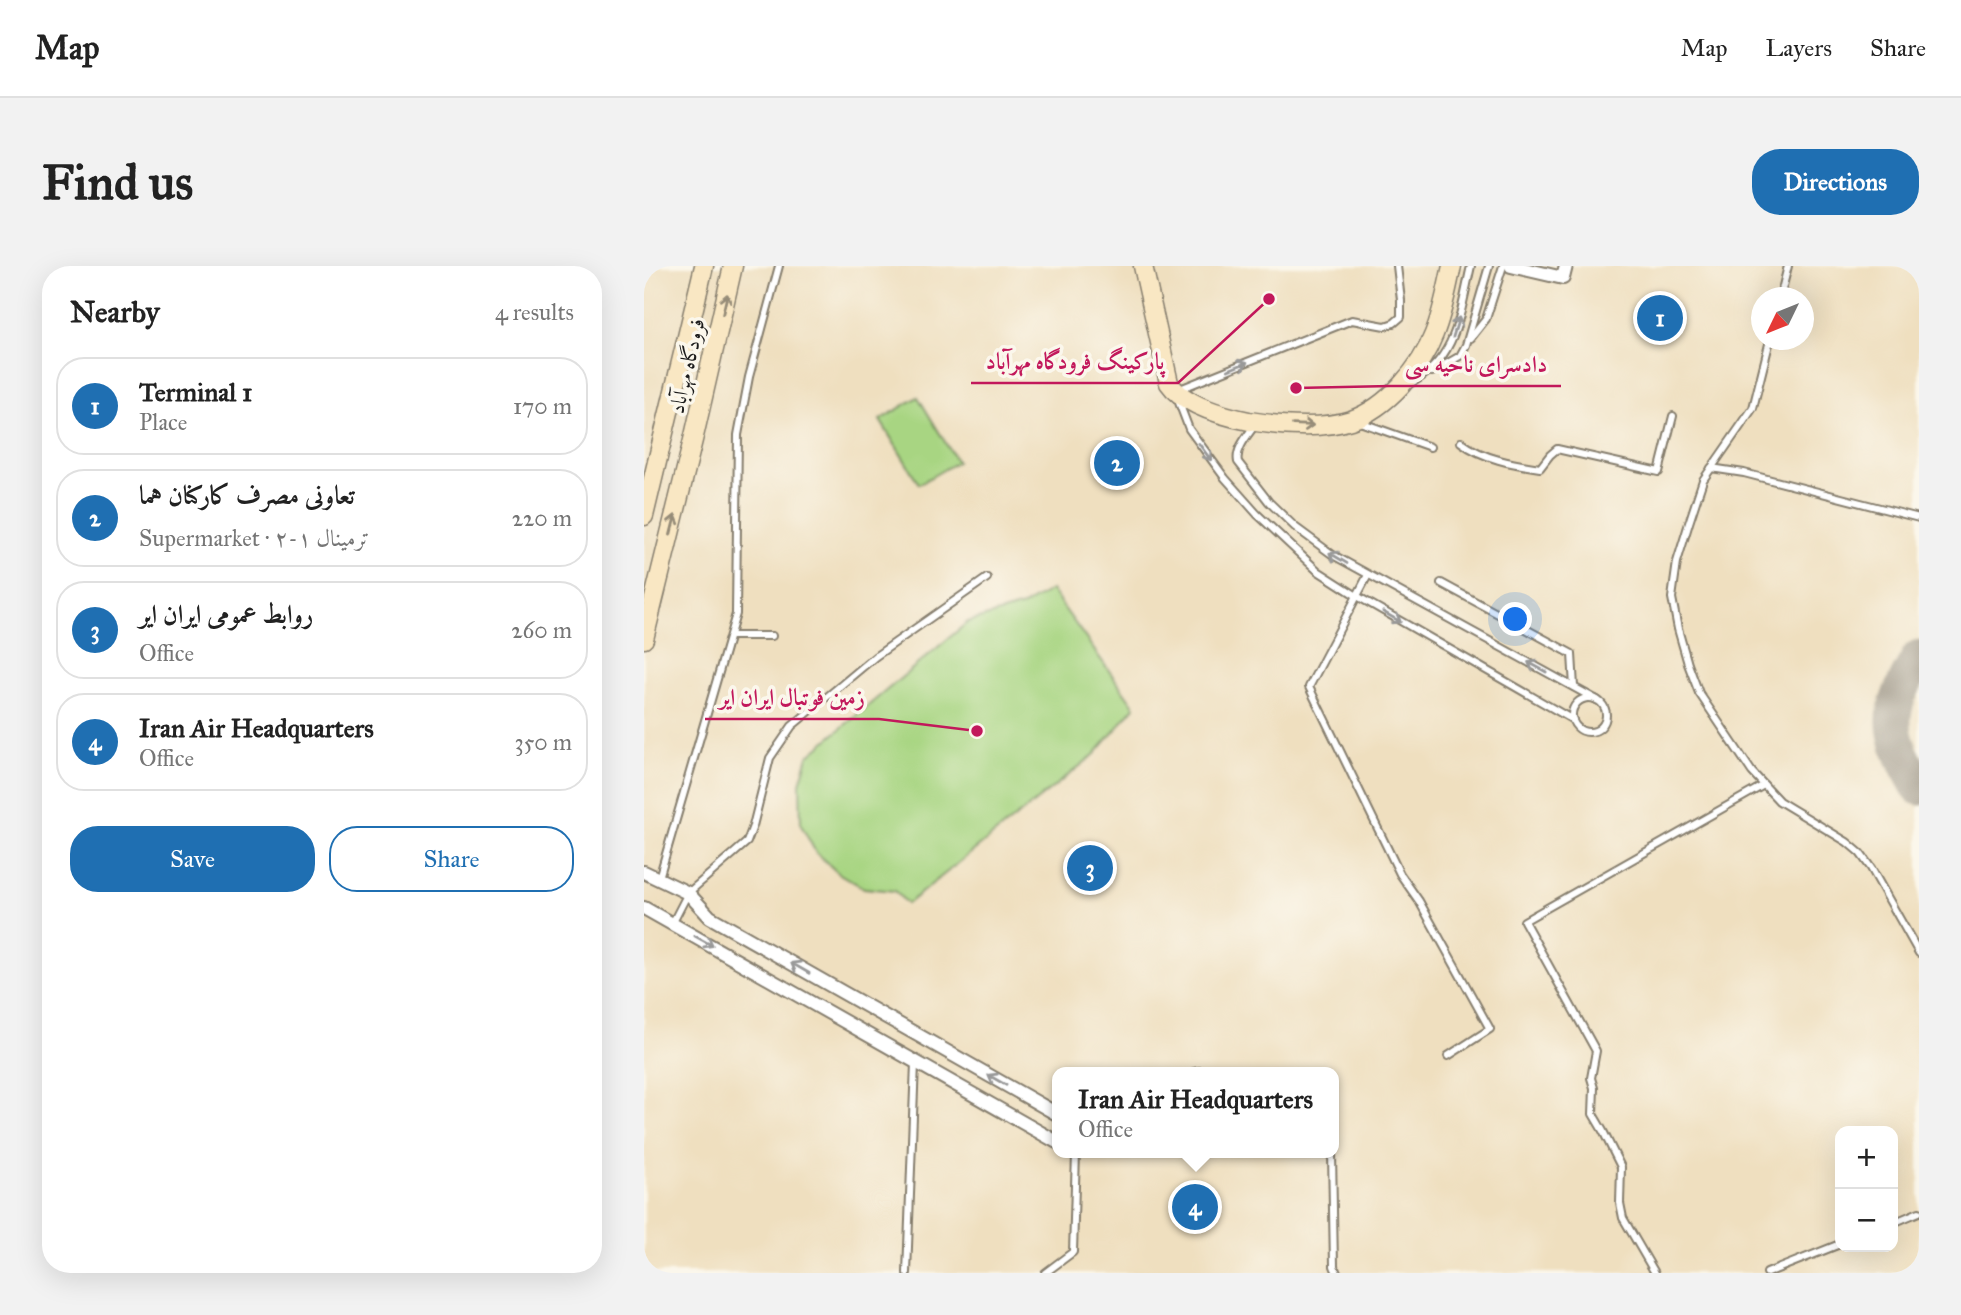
<!DOCTYPE html>
<meta charset="utf-8">
<style>
:root{--surface:#fff;--page:#f2f2f2;--text:#222;--muted:#767676;--line:#e0e0e0;--accent:#1f6fb2}
body{margin:0;font-family:"IM FELL Great Primer",Amiri,serif;background:var(--page);color:var(--text)}
.controls{position:absolute;right:21px;bottom:21px;display:grid;overflow:hidden;border-radius:14px;box-shadow:0 7px 28px #0002}
.controls button{width:63px;height:63px;display:grid;place-items:center;padding:0;border:0;border-bottom:2px solid var(--line);background:var(--surface);color:var(--text);font:35px sans-serif}
.compass{position:absolute;left:1107px;top:21px;width:63px;height:63px;border-radius:50%;background:var(--surface);box-shadow:0 7px 28px #0002;rotate:227deg}
.you{position:absolute;left:872px;top:354px;width:24px;height:24px;margin:-18px;border:5px solid #fff;border-radius:50%;background:#1a73e8;box-shadow:0 0 0 10px #1a73e833}
.badge{display:grid;place-items:center;width:46px;height:46px;border-radius:50%;background:var(--accent);color:#fff;font-size:23px;font-weight:700}
.pin{position:absolute;translate:-50% -50%;border:4px solid #fff;box-shadow:0 2px 7px #0006}
.popup{position:absolute;left:408px;top:801px;width:287px;height:91px;box-sizing:border-box;display:grid;place-content:center;border-radius:14px;background:var(--surface);filter:drop-shadow(0 2px 5px #0005);font-size:23px;white-space:nowrap;color:var(--muted)}
.popup b{font-size:26px;color:var(--text)}
.popup::after{content:'';position:absolute;left:50%;top:100%;margin-left:-14px;border:14px solid transparent;border-top-color:var(--surface)}
.list{margin:0;padding:0;list-style:none}
h2{display:flex;justify-content:space-between;align-items:center;height:91px;margin:0;padding:0 28px;font-size:30px}
h2 small{font-size:23px;font-weight:400;color:var(--muted)}
.list li{display:grid;grid-template-columns:46px 1fr auto;gap:21px;align-items:center;box-sizing:border-box;height:98px;margin:0 14px 14px;padding:0 14px;border:2px solid var(--line);border-radius:28px}
.list b{display:block;font-size:26px;white-space:nowrap}
.list p{margin:0;font-size:23px;white-space:nowrap;color:var(--muted)}
.list em{font-size:23px;font-style:normal;color:var(--muted)}
.actions{display:flex;gap:14px;padding:21px 28px}
.actions a{flex:1;padding:16px 0;border:2px solid var(--accent);border-radius:28px;text-align:center;font-size:24px;color:var(--accent)}
.actions .main{background:var(--accent);color:#fff}
.map{position:relative;flex:none;width:1275px;height:1007px;overflow:hidden;border-radius:28px}
header{display:flex;align-items:center;gap:42px;box-sizing:border-box;height:98px;padding:0 35px;background:var(--surface);border-bottom:2px solid var(--line)}
header strong{font-size:33px}
nav{display:flex;gap:38px;margin-inline-start:auto;font-size:24px}
.intro{display:flex;align-items:center;justify-content:space-between;box-sizing:border-box;height:168px;padding:0 42px}
h1{margin:0;font-size:49px}
.button{padding:18px 32px;border-radius:28px;background:var(--accent);color:#fff;font-size:24px;font-weight:700}
main{display:flex;gap:42px;padding:0 42px}
aside{flex:1;background:var(--surface);border-radius:28px;box-shadow:0 7px 28px #0002}
.map>svg:first-child{display:block}
.green{fill:#a8d582;stroke:#62784f;stroke-width:2}
.lines{fill:none;stroke-linecap:round;stroke-linejoin:round}
.taxiway{stroke:#867e6e;stroke-width:35}
.lane-casing{stroke:#867e6e;stroke-width:10}
.street-casing{stroke:#867e6e;stroke-width:16}
.secondary-casing{stroke:#867e6e;stroke-width:21}
.lane{stroke:#fff;stroke-width:6}
.street{stroke:#fff;stroke-width:12}
.secondary{stroke:#f9e7c3;stroke-width:18}
.oneway{stroke:#968c78}
.oneway2{stroke:#999}
.labels{text-anchor:middle;stroke-width:7;stroke-linejoin:round;paint-order:stroke}
.street-label{font-size:21px;fill:#1c1c1c;stroke:#fbf7ec}
.leader{fill:none;stroke:#c2185b;stroke-width:2.5}
.callout-dot{fill:#c2185b;stroke:#fbf7ec;stroke-width:2.5}
.callout-label{font-size:23px;text-anchor:middle;font-weight:bold;fill:#c2185b;stroke:#fbf7ec;stroke-width:7;stroke-linejoin:round;paint-order:stroke}
</style>
<header>
<strong>Map</strong>
<nav><a>Map</a><a>Layers</a><a>Share</a></nav>
</header>
<div class="intro"><h1>Find us</h1><a class="button">Directions</a></div>
<main>
<aside>
<h2>Nearby<small>4 results</small></h2>
<ul class="list">
<li><span class="badge">1</span><div><b>Terminal 1</b><p>Place</p></div><em>170 m</em></li>
<li><span class="badge">2</span><div><b>تعاونی مصرف کارکنان هما</b><p>Supermarket · ترمینال ۱-۲</p></div><em>220 m</em></li>
<li><span class="badge">3</span><div><b>روابط عمومی ایران ایر</b><p>Office</p></div><em>260 m</em></li>
<li><span class="badge">4</span><div><b>Iran Air Headquarters</b><p>Office</p></div><em>350 m</em></li>
</ul>
<div class="actions"><a class="main">Save</a><a>Share</a></div>
</aside>
<div class="map">
<svg width="1275" height="1007" viewBox="0 0 1275 1007">
<rect width="100%" height="100%" fill="#fbf7ec"/>
<filter id="ink" filterUnits="userSpaceOnUse"><feTurbulence type="fractalNoise" baseFrequency=".0143" numOctaves="2"/><feDisplacementMap in="SourceGraphic" scale="14" xChannelSelector="R" yChannelSelector="G"/><feConvolveMatrix kernelMatrix="1 2 1 2 8 2 1 2 1" color-interpolation-filters="sRGB"/></filter>
<filter id="wash" filterUnits="userSpaceOnUse"><feTurbulence type="fractalNoise" baseFrequency=".00686" numOctaves="4" result="noise"/><feDisplacementMap in="SourceGraphic" scale="28" xChannelSelector="R" yChannelSelector="G"/><feGaussianBlur stdDeviation="1.57" result="paint"/><feColorMatrix in="noise" values="0 0 0 0 0 0 0 0 0 0 0 0 0 0 0 0 0 1.4 0 .05"/><feComposite in="paint" operator="in"/></filter>
<g filter="url(#wash)">
<rect width="100%" height="100%" fill="#efdfbf"/>
<g class="green">
<polygon points="274,131 313,196 275,218 236,154"/>
<polygon points="407,324 491,441 451,488 263,638 251,625 220,622 194,607 172,587 157,559 156,517 164,490 324,356 379,340"/>
</g>
<g class="lines">
<path class="taxiway" d="M 1275,391 C 1240,450 1243,464 1275,522"/>
</g>
</g>
<g filter="url(#ink)">
<g class="lines">
<defs>
<g id="lane">
<polyline points="1136,32 1144,0"/>
<polyline points="827,72 842,53 859,0"/>
<polyline points="1126,74 1109,142 1059,214 1045,257 1033,296 1028,332 1034,363 1044,398 1055,427 1108,506 1135,535 1203,576 1216,587 1227,602 1275,687"/>
<polyline points="788,106 816,90 822,79 845,0"/>
<path d="M 765,118 C 813,95 816,47 827,0"/>
<polyline points="536,123 708,54 741,60 750,57 757,51 757,34 753,0"/>
<polyline points="534,134 545,163 581,212 613,248 674,305 713,330 929,454"/>
<polyline points="713,155 786,181"/>
<path d="M 611,159 C 604,169 591,183 594,196 L 625,236 L 651,261 L 689,289 L 953,434"/>
<path d="M 817,176 C 839,193 869,198 896,202 L 906,189 L 913,183 L 1015,206 L 1029,150"/>
<polyline points="1067,202 1100,207 1275,252"/>
<polyline points="724,309 665,421 756,608 775,635 846,763 804,790"/>
<polyline points="797,317 928,388 930,421"/>
<polyline points="87,370 128,370"/>
<circle cx="945" cy="449" r="17"/>
<polyline points="15,612 92,348 94,169 105,111 135,0"/>
<polyline points="28,658 44,627 103,576 109,560 126,492 148,460 232,390 343,312"/>
<polyline points="550,806 556,805 558,806"/>
<polyline points="688,887 690,1000 693,1007"/>
<polyline points="1249,957 1275,946"/>
<polyline points="263,1007 271,797"/>
<polyline points="401,1007 429,986 432,887"/>
<polyline points="1011,1007 979,952 976,937 977,901 959,865 949,848 950,822 947,812 952,785 880,655 1120,519"/>
<polyline points="1123,1007 1196,978"/>
</g>
<g id="street">
<polyline points="867,0 919,12 922,0"/>
<polyline points="0,606 44,627 66,651 413,848"/>
<polyline points="0,642 413,876"/>
</g>
<g id="secondary">
<path d="M 499,0 L 525,117 C 540,139 580,150 605,155 C 637,160 676,164 707,154 C 743,142 777,102 790,68 C 799,46 803,22 808,0"/>
<polyline points="0,250 60,0"/>
<polyline points="0,373 51,166 89,0"/>
</g>
</defs>
<use href="#lane" class="lane-casing"/>
<use href="#street" class="street-casing"/>
<use href="#secondary" class="secondary-casing"/>
<use href="#lane" class="lane"/>
<use href="#street" class="street"/>
<use href="#secondary" class="secondary"/>
</g>
<defs><path id="oneway-shaft" d="M-6 0H5M1.5-3L5.5 0L1.5 3" fill="none" stroke-width="1.6" stroke-linecap="round" stroke-linejoin="round" transform="scale(1.75)"/></defs>
<g class="oneway">
<use href="#oneway-shaft" transform="translate(81 38) rotate(-77)"/>
<use href="#oneway-shaft" transform="translate(659 159) rotate(2)"/>
<use href="#oneway-shaft" transform="translate(29 259) rotate(-76)"/>
</g>
<g class="oneway2">
<use href="#oneway-shaft" transform="translate(812 61) rotate(-73)"/>
<use href="#oneway-shaft" transform="translate(594 100) rotate(-22)"/>
<use href="#oneway-shaft" transform="translate(561 186) rotate(54)"/>
<use href="#oneway-shaft" transform="translate(694 292) rotate(-149)"/>
<use href="#oneway-shaft" transform="translate(748 351) rotate(30)"/>
<use href="#oneway-shaft" transform="translate(893 401) rotate(-151)"/>
<use href="#oneway-shaft" transform="translate(60 675) rotate(29)"/>
<use href="#oneway-shaft" transform="translate(156 702) rotate(-150)"/>
<use href="#oneway-shaft" transform="translate(353 814) rotate(-150)"/>
</g>
</g>
<g class="labels">
<g class="street-label">
<text transform="translate(43 100) rotate(-77)" y="7">فرودگاه مهرآباد</text>
</g>
</g>
<path class="leader" d="M625 33L534 117H327M652 122L746 120H917M333 465L235 453H61"/>
<g class="callout-dot">
<circle cx="625" cy="33" r="7"/>
<circle cx="652" cy="122" r="7"/>
<circle cx="333" cy="465" r="7"/>
</g>
<g class="callout-label">
<text x="431" y="103">پارکینگ فرودگاه مهرآباد</text>
<text x="832" y="106">دادسرای ناحیه سی</text>
<text x="148" y="439">زمین فوتبال ایران ایر</text>
</g>
</svg>
<div class="controls">
<button>+</button>
<button>−</button>
</div>
<svg class="compass" viewBox="-18 -18 36 36"><path d="M0-13l5 13h-10z" fill="#e53935"/><path d="M0 13l5-13h-10z" fill="#767676"/></svg>
<div class="you"></div>
<div class="pin badge" style="left:1016px;top:52px">1</div>
<div class="pin badge" style="left:473px;top:197px">2</div>
<div class="pin badge" style="left:446px;top:602px">3</div>
<div class="pin badge" style="left:551px;top:941px">4</div>
<div class="popup"><b>Iran Air Headquarters</b>Office</div>
</div>
</main>
